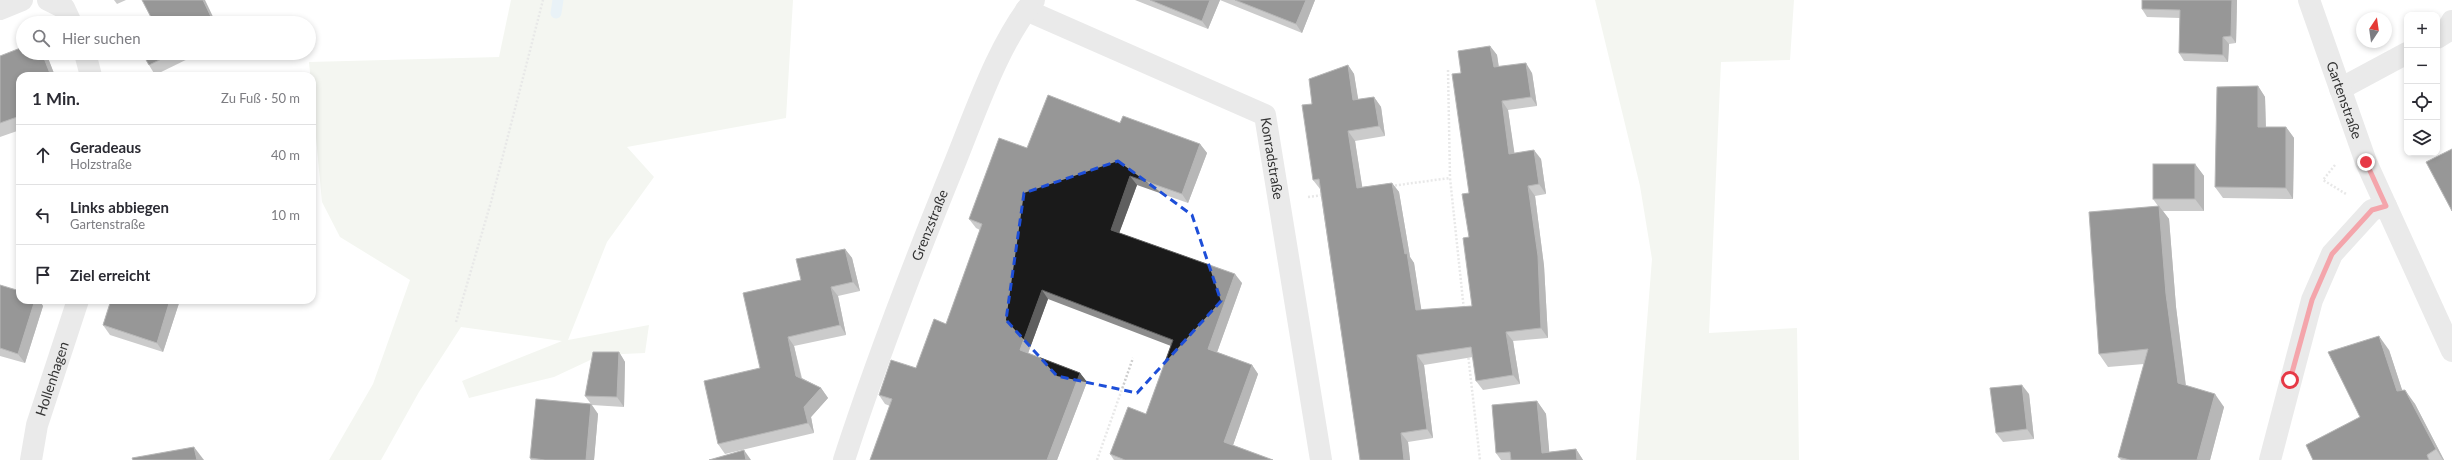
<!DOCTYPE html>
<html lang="de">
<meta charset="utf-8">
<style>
:root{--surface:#fff;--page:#f2f2f3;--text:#2b2b33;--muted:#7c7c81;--line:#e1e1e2}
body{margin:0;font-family:Lato,sans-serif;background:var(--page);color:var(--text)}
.controls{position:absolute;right:12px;top:12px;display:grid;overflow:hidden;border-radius:8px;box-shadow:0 2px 6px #0003}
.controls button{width:36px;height:36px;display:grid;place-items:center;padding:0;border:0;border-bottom:1px solid var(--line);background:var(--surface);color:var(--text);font:20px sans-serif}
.compass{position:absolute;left:2356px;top:12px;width:36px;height:36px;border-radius:50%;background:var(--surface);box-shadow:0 2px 6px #0003;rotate:13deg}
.stop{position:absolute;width:12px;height:12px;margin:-9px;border:3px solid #e63946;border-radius:50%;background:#fff}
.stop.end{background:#e63946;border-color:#fff;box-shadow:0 1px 4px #0008}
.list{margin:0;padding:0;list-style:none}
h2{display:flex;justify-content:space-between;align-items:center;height:52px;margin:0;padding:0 16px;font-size:17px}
h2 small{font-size:13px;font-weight:400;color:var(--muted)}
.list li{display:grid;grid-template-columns:26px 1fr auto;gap:12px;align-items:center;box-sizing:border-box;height:60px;padding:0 16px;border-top:1px solid var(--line)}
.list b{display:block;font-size:15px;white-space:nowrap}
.list p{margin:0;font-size:13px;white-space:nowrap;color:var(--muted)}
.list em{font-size:13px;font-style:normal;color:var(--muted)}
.icon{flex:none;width:22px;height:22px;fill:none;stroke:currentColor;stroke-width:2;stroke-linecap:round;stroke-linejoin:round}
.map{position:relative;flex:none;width:2452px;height:460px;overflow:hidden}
.search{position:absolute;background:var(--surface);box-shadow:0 2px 6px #0003;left:16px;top:16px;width:300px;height:44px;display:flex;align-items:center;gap:10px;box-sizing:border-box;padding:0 14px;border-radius:22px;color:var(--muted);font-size:15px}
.panel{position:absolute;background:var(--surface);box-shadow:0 2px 6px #0003;left:16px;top:72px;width:300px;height:232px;border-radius:12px}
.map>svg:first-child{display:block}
.green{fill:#e6ecdf}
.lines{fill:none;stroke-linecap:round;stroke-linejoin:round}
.stream{stroke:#cfe2ee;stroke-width:11}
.path{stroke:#cdcdcd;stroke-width:2.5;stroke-dasharray:2 2;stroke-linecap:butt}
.minor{stroke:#d0d0d0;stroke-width:22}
.tertiary{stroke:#d0d0d0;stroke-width:22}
.wall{fill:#8c8c8c}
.shaded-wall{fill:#5f5f5f}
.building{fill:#1a1a1a;stroke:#5f5f5f}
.route{stroke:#e63946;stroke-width:5}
.marked{fill:none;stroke:#1d4ed8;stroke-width:3;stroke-dasharray:8 5;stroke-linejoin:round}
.labels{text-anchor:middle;stroke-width:4;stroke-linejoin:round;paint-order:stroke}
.street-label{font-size:14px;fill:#333;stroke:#fff}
</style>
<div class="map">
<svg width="2452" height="460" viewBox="0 0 2452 460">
<rect width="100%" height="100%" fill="#fff"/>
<g class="green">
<polygon points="511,0 793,0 786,118 627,147 654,177 607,242 568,340 649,325 645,353 601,355 554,377 469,398 462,381 562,341 461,327 419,392 381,460 329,460 373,384 410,280 340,237 322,202 309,62 499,57"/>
<polygon points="1595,0 1794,0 1790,60 1721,62 1709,333 1797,328 1799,460 1636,460 1652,259 1640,186"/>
</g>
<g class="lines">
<polyline class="stream" points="556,13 558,0"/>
<g class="path">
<polyline points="1448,70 1450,178"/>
<polyline points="2335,165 2323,180 2346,194"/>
<polyline points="1391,186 1450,178 1464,310"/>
<polyline points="1308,197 1323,195"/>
<polyline points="456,322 491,202 543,0"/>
<polyline points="1468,354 1480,460"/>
<polyline points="1097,460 1133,358"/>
</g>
<g class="minor">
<polyline points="48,0 64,8 71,23"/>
<polyline points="0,9 22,0"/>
<path id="s1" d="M 1026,10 L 1265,115 L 1321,460"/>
<polyline points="2437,38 2445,33 2452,21"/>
<polyline points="85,53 91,76"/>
<polyline points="2340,89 2407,53"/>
<path id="s2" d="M 31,460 L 37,425 L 78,300"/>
<path id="s3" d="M 844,460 C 877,358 916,258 956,160 C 977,108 999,43 1034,0"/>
<polyline points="2270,460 2312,300 2332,254 2372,210 2386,206"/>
</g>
<path class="tertiary" id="s4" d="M 2309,0 L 2366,162 L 2452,351"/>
</g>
<g class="wall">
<polygon points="114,0 126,0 117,4"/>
<polygon points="1135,0 1315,0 1302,33 1220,0 1208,29"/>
<polygon points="2237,0 2236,43 2229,44 2228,62 2184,61 2179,53 2180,18 2147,17 2142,9"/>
<polygon points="1490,46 1497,55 1499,67 1532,73 1537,106 1508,110 1514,153 1541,159 1546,194 1535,196 1544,266 1548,338 1513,341 1520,384 1483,390 1476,381 1473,357 1424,365 1433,438 1408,442 1410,460 1360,460 1320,189 1313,180 1312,104 1348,65 1354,74 1358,100 1374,97 1381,107 1385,136 1355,141 1362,187 1392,183 1399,192 1410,257 1414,263 1421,310 1472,306 1469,237 1469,193 1461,73"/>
<polygon points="23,53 46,53 55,76 20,76 20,130 0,137 0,56"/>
<polygon points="142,53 200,53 155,75 149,65"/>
<polygon points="2258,86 2265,97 2266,127 2286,127 2294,138 2293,199 2223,198 2215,187"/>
<polygon points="1120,123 1200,144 1207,153 1188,203 1137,185 1119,233 1242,283 1217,352 1252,365 1258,374 1233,445 1273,460 1114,460 1110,454 1146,414 1171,346 1048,299 1028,353 1080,373 1087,382 1057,460 870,460 890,406 885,404 879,395 916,368 946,324 980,230 976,228 969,219 1027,148"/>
<polygon points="2195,164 2204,176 2204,211 2163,211 2169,219 2176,307 2186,386 2224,407 2210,460 2121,460 2118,457 2144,364 2108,367 2099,354 2158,206 2153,199"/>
<polygon points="845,249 852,258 860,291 838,296 846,335 794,346 802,378 821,388 828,398 811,417 814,433 725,454 718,444 760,368 801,280"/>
<polygon points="0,285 20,300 39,300 43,306 25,363 0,356"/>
<polygon points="111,300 180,300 163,352 110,335 103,325"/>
<polygon points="2389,350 2402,390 2415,404 2444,460 2313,460 2360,417"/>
<polygon points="619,352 625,362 624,407 592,405 598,414 594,460 531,460 530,458 591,404 585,396"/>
<polygon points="2029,394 2034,439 2003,442 1996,433"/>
<polygon points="1537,401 1546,414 1549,452 1576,449 1583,460 1501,460 1496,453"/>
</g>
<g class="shaded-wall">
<polygon points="203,0 205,0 216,23 214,23"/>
<polygon points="1210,0 1220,0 1208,29 1202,21"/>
<polygon points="1306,0 1315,0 1302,33 1296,24"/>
<polygon points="2232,0 2237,0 2236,43 2231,36"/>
<polygon points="2223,37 2229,44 2228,62 2223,55"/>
<polygon points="1490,46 1497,55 1500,77 1494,67"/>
<polygon points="42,53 46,53 55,76 51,76"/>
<polygon points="1526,63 1532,73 1537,106 1531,97"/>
<polygon points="1348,65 1354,74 1360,110 1353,100"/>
<polygon points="2258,86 2265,97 2266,138 2258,127"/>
<polygon points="1374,97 1381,107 1385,136 1379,126"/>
<polygon points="1502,101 1508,110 1516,163 1509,154"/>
<polygon points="2286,127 2294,138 2293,199 2286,188"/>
<polygon points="1348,131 1355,141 1364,198 1357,188"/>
<polygon points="1200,144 1207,153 1188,203 1182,194"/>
<polygon points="1534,150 1541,159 1546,194 1539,184"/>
<polygon points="2195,164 2204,176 2204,211 2195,199"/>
<polygon points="1130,176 1137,185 1117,239 1111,230"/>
<polygon points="1392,183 1399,192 1410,257 1414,263 1423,320 1416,310 1405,254"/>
<polygon points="1528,186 1535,196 1544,266 1548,338 1541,328"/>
<polygon points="2159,206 2169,219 2176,307 2187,396 2178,383 2166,294"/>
<polygon points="845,249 852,258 860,291 853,282"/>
<polygon points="1235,274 1242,283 1215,358 1208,349"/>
<polygon points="831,287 838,296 846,335 840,325"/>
<polygon points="1042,290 1048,299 1026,359 1020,350"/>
<polygon points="35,300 39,300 43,306 25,363 18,354"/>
<polygon points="170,300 180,300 163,352 157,343"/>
<polygon points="1506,332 1513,341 1520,384 1513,375"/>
<polygon points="2379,336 2389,350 2407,405 2397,391"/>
<polygon points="788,337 794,346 803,386 796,376"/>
<polygon points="619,352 625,362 624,407 617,397"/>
<polygon points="1417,355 1424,365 1433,438 1427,429"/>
<polygon points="1252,365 1258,374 1231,451 1224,442"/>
<polygon points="1080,373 1087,382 1057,460 1047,460"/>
<polygon points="2022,385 2029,394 2034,439 2027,429"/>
<polygon points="821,388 828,398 811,417 814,433 808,423 804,407"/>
<polygon points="2405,390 2415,404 2444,460 2443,460 2436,449"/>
<polygon points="2215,394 2224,407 2210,460 2197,460"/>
<polygon points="1537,401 1546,414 1550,460 1542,453"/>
<polygon points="591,404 598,414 594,460 586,460"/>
<polygon points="1401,433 1408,442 1410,460 1404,460"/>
<polygon points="194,447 204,460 197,460"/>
<polygon points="1576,449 1583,460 1577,460"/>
<polygon points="744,450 751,460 746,460"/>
</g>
<g class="building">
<polygon points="142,0 203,0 214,23 154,23"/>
<polygon points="1150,0 1210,0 1202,21"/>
<polygon points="1235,0 1306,0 1296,24"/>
<polygon points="2142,0 2232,0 2231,36 2223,37 2223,55 2179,53 2180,10 2142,9"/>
<polygon points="1490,46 1494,67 1526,63 1531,97 1502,101 1509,154 1534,150 1539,184 1528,186 1538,256 1541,328 1506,332 1513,375 1476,381 1471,347 1417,355 1427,429 1401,433 1404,460 1360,460 1319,179 1313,180 1302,105 1312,104 1309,79 1348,65 1353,100 1374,97 1379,126 1348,131 1357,188 1392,183 1405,254 1407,253 1416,310 1472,306 1463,238 1469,237 1462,194 1469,193 1452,74 1461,73 1458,51"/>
<polygon points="23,47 23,53 42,53 51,76 20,76 20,116 0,123 0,56"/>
<polygon points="142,53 174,53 149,65"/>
<polygon points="2258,86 2258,127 2286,127 2286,188 2215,187 2217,87"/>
<polygon points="1048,95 1120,123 1123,116 1200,144 1182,194 1130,176 1111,230 1235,274 1208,349 1252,365 1224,442 1273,460 1125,460 1110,454 1128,407 1146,414 1173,340 1042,290 1020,350 1080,373 1047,460 870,460 892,399 879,395 891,360 916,368 934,319 946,324 982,224 969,219 999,138 1027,148"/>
<polygon points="2452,149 2452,211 2426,162"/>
<rect x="2153" y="164" width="42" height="35"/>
<polygon points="2159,206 2166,294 2178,383 2215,394 2197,460 2130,460 2118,457 2148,349 2099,354 2089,212"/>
<polygon points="845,249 853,282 831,287 840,325 788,337 796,376 821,388 804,407 808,423 718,444 704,381 760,368 743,293 801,280 796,259"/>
<polygon points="0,285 20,291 20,300 35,300 18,354 0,348"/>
<polygon points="111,300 170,300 157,343 103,325"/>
<polygon points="2379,336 2397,391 2405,390 2436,449 2427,455 2429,460 2313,460 2306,445 2360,417 2328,352"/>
<polygon points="593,352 619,352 617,397 585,396"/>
<polygon points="2022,385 2027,429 1996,433 1990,388"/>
<polygon points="536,399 591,404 586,460 545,460 530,458"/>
<polygon points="1537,401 1542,453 1576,449 1577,460 1511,460 1510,452 1496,453 1492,405"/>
<polygon points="194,447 197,460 133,460 132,458"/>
<polygon points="744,450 746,460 709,460"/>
</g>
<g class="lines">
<polyline class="route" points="2290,380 2312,300 2332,254 2372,210 2386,206 2366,162"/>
</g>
<path d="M0 0H2452V460H0ZM 1118,161 L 1192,215 L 1221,301 L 1137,393 L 1057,376 L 1006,320 L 1024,193 Z" fill="#fff" fill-opacity=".55" fill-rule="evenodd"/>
<path class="marked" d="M 1118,161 L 1192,215 L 1221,301 L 1137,393 L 1057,376 L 1006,320 L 1024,193 Z"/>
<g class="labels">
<g class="street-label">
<text dy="5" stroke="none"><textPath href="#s4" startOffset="106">Gartenstraße</textPath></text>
<text dy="5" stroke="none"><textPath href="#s1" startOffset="305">Konradstraße</textPath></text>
<text dy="5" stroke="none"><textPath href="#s3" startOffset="250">Grenzstraße</textPath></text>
<text dy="5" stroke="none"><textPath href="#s2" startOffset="84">Hollenhagen</textPath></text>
</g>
</g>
</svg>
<div class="controls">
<button>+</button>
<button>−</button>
<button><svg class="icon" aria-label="locate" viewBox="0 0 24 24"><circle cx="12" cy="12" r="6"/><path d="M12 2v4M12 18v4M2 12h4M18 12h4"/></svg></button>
<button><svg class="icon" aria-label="layers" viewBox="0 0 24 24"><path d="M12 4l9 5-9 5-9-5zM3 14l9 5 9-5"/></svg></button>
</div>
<svg class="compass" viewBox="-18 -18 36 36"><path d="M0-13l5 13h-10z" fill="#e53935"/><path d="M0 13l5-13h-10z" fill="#7c7c81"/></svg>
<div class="stop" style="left:2290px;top:380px"></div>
<div class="stop end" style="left:2366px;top:162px"></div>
<div class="search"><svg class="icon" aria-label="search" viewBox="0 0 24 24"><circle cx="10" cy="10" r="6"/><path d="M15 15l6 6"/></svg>Hier suchen</div>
<section class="panel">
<h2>1 Min.<small>Zu Fuß · 50 m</small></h2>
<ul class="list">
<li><svg class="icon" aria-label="ahead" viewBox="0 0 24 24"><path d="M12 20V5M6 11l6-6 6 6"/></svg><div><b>Geradeaus</b><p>Holzstraße</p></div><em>40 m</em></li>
<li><svg class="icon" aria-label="left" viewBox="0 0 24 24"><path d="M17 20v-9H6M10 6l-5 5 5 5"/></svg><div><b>Links abbiegen</b><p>Gartenstraße</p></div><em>10 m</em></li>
<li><svg class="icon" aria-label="arrive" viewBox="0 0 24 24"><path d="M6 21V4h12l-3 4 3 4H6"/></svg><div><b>Ziel erreicht</b></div></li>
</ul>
</section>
</div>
